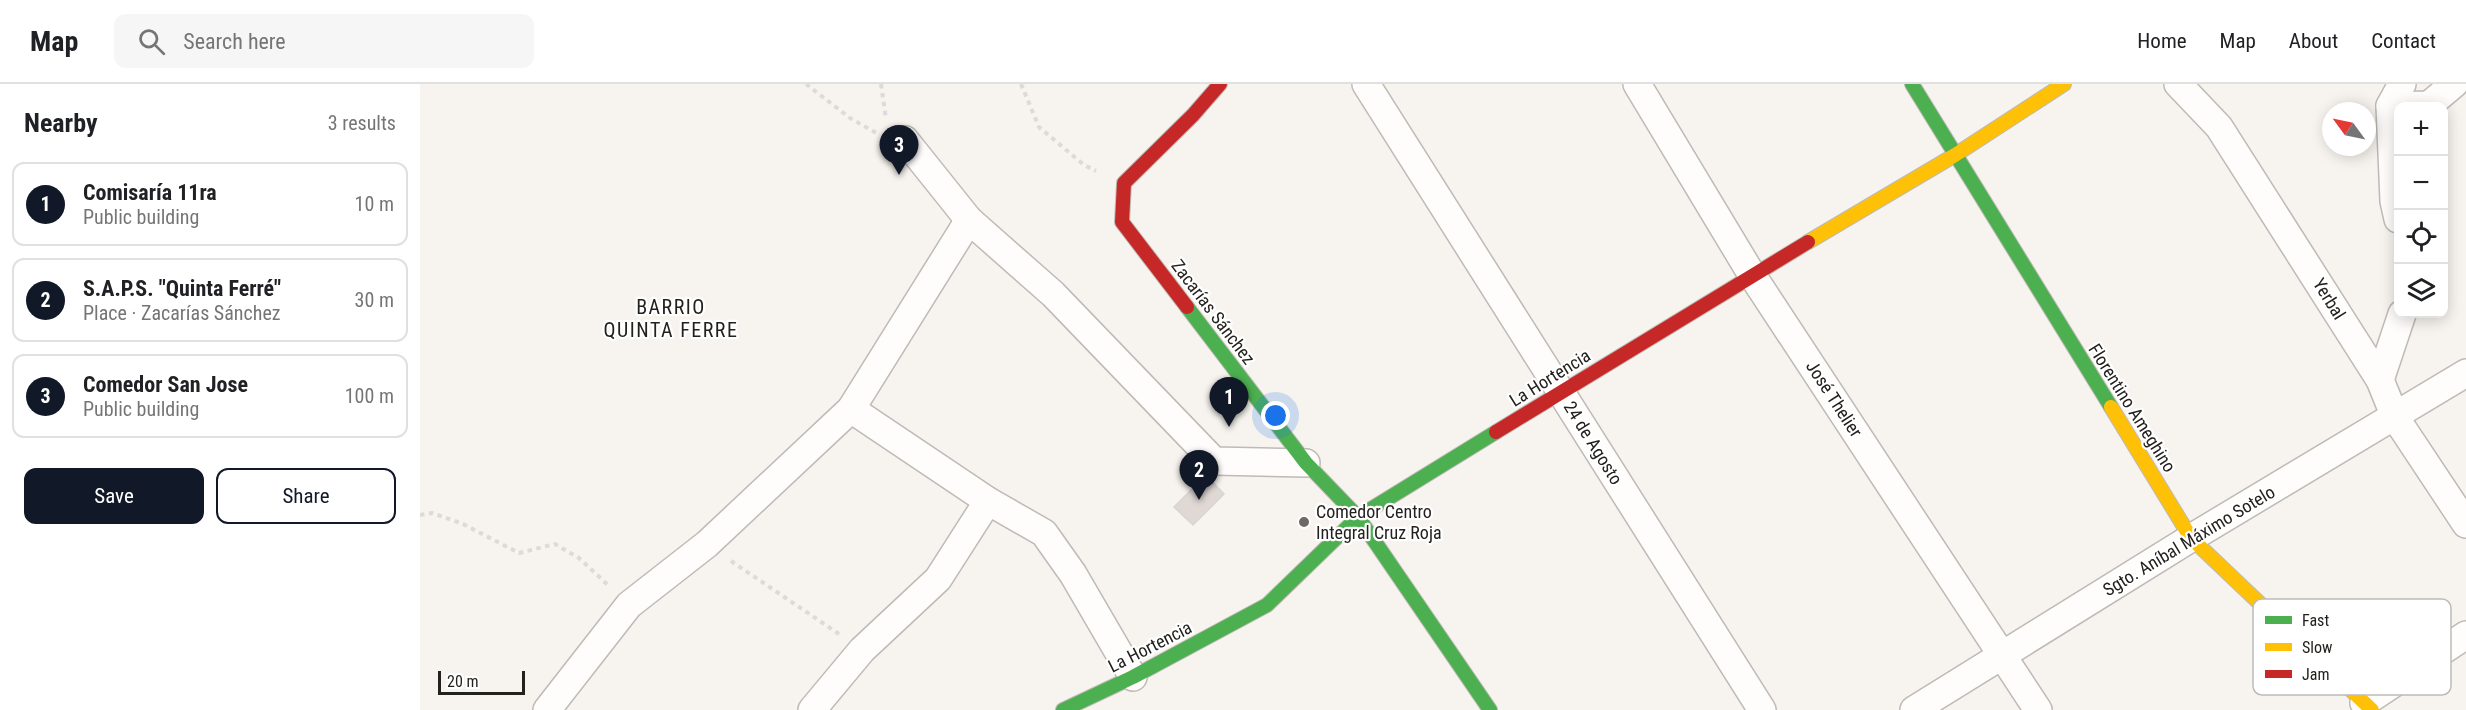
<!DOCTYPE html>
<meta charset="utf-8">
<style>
:root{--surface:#fff;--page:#f6f6f6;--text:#202124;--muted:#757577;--line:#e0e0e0;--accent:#111827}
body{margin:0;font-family:"Roboto Condensed",sans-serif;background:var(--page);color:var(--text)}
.controls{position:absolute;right:18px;top:18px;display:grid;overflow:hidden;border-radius:12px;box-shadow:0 3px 15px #0003}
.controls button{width:54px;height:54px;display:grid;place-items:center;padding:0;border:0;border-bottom:2px solid var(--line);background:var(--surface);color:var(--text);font:30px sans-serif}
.compass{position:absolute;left:1902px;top:18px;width:54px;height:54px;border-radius:50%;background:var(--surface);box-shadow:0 3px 15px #0003;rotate:303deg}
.scale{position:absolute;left:18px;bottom:15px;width:87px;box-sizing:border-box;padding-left:6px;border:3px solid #23211d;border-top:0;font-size:16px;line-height:21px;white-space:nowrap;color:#23211d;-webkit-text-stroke:4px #fff;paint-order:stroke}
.you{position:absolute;left:856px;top:332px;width:21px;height:21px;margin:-15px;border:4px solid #fff;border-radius:50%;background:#1a73e8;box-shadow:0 0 0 9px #1a73e833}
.badge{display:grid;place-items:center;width:39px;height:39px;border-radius:50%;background:var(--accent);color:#fff;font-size:20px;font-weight:700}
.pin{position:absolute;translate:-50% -50px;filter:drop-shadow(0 2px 3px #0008)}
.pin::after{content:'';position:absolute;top:32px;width:21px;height:18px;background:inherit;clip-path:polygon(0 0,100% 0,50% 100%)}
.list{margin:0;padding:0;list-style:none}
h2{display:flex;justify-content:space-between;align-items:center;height:78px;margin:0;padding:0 24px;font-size:26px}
h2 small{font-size:20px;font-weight:400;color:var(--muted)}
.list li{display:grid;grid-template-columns:39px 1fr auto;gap:18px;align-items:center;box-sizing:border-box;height:84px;margin:0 12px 12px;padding:0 12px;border:2px solid var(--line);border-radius:12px}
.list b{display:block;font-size:22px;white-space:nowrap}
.list p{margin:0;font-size:20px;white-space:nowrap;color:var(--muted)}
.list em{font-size:20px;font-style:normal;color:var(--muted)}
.actions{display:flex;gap:12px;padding:18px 24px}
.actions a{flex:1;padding:14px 0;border:2px solid var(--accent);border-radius:12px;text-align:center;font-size:21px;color:var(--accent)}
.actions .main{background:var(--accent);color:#fff}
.icon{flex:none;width:33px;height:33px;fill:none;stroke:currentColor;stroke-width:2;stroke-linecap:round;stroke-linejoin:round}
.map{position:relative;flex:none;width:2046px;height:626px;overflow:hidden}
header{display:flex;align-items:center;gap:36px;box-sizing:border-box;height:84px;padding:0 30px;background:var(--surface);border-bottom:2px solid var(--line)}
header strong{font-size:28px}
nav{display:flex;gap:33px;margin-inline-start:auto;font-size:21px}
.search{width:420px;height:54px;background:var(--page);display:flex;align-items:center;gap:15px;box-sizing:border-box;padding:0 21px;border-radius:12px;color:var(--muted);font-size:22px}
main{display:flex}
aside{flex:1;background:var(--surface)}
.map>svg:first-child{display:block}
.building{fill:#e0d8d4;stroke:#d9d5d2;stroke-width:1.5}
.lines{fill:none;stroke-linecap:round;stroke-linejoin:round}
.street-casing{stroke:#bebab6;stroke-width:30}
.fast-casing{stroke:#bebab6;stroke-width:16}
.slow-casing{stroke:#bebab6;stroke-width:16}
.jam-casing{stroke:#bebab6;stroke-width:16}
.path{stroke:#dcdbda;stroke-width:4;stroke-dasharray:4.5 4.5;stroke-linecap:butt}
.street{stroke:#fefdfc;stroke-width:27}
.fast{stroke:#4caf50;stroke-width:14}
.slow{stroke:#ffc107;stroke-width:14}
.jam{stroke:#c62828;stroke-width:14}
.poi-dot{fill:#6d6a66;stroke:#fff;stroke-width:2}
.labels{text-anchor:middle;stroke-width:4.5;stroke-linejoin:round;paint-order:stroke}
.street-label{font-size:18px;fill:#23211d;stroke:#fff}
.poi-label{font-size:18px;fill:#23211d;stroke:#fff;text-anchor:start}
.neighbourhood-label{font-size:20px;letter-spacing:1.5px;fill:#23211d;stroke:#fff}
.key{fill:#fff;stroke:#bdbcbb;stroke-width:1.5}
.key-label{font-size:16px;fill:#23211d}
</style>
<header>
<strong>Map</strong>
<div class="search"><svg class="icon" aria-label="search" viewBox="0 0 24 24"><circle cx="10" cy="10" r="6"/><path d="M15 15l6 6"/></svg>Search here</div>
<nav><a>Home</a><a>Map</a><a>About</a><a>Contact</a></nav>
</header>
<main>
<aside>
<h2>Nearby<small>3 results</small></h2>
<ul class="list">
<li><span class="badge">1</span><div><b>Comisaría 11ra</b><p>Public building</p></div><em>10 m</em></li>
<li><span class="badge">2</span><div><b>S.A.P.S. &quot;Quinta Ferré&quot;</b><p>Place · Zacarías Sánchez</p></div><em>30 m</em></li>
<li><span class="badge">3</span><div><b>Comedor San Jose</b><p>Public building</p></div><em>100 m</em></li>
</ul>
<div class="actions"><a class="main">Save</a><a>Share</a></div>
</aside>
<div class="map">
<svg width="2046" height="626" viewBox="0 0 2046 626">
<rect width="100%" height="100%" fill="#f7f3ee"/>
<polygon class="building" points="786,391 804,410 773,441 754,423"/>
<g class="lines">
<defs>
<g id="street">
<polyline points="946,0 1342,626"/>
<polyline points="1217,0 1332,191 1618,626"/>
<polyline points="1758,0 1799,43 1960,296 1975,333 2046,440"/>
<polyline points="1970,22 2009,21 2034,0"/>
<polyline points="485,56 549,136 633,210 794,377 886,379"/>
<polyline points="1978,135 1974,117 1970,22 1982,0"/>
<polyline points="1960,296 1982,230"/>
<polyline points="431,325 568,417 624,449 653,490 713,593"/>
<polyline points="1944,619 2046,551"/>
<polyline points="127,626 209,521 287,460 431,325 549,136"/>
<polyline points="392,626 442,566 518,495 568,417"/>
<polyline points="1494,626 1771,454 2046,289"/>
</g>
<g id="fast">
<polyline points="1492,0 1691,323"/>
<polyline points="767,223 886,379 938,433 1070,626"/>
<polyline points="643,626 713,593 847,521 938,433 1076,348"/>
</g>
<g id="slow">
<polyline points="1388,158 1535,71 1644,0"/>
<polyline points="1691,323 1771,454 1952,626"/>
</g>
<g id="jam">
<polyline points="767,223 702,138 704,99 773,31 800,0"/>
<polyline points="1076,348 1388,158"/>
</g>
</defs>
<use href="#street" class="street-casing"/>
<use href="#fast" class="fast-casing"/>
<use href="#slow" class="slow-casing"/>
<use href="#jam" class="jam-casing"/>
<g class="path">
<polyline points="386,0 430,34 458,50"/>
<polyline points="461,0 466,35"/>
<polyline points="601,0 619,43 664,81 676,87"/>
<polyline points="0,431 12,429 43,440 99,469 135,460 159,474 189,502"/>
<polyline points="311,477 419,550"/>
</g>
<use href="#street" class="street"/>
<use href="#fast" class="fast"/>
<use href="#slow" class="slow"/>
<use href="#jam" class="jam"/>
</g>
<circle class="poi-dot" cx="884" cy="438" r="6"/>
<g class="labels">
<g class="street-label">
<text transform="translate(1909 215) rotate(58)" y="6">Yerbal</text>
<text transform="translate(793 228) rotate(53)" y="6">Zacarías Sánchez</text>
<text transform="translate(1130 294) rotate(-32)" y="6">La Hortencia</text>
<text transform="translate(1414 315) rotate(57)" y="6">José Thelier</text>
<text transform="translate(1712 324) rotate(58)" y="6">Florentino Ameghino</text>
<text transform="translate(1173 359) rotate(58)" y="6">24 de Agosto</text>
<text transform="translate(1769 457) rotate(-31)" y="6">Sgto. Aníbal Máximo Sotelo</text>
<text transform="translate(730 563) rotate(-27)" y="6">La Hortencia</text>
</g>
<g class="poi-label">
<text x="896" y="434">Comedor Centro<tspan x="896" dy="21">Integral Cruz Roja</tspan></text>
</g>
<g class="neighbourhood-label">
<text x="251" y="230">BARRIO<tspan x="251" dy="23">QUINTA FERRE</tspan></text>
</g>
</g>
<rect x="1833" y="515" width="198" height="96" rx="9" class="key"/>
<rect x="1845" y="532" width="27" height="8" fill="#4caf50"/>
<rect x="1845" y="559" width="27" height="8" fill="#ffc107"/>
<rect x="1845" y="586" width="27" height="8" fill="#c62828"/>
<g class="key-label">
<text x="1882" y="542">Fast</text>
<text x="1882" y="569">Slow</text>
<text x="1882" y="596">Jam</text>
</g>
</svg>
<div class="controls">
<button>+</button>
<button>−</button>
<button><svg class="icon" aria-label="locate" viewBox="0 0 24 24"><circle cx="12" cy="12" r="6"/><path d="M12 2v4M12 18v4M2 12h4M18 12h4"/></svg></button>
<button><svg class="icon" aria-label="layers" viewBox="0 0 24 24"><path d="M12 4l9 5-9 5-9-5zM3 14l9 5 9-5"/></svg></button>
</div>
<svg class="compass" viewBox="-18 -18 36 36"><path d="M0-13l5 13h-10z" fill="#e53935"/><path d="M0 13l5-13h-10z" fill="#757577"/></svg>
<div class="scale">20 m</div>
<div class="you"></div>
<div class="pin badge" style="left:809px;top:343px">1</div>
<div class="pin badge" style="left:779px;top:416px">2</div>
<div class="pin badge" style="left:479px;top:91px">3</div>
</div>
</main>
